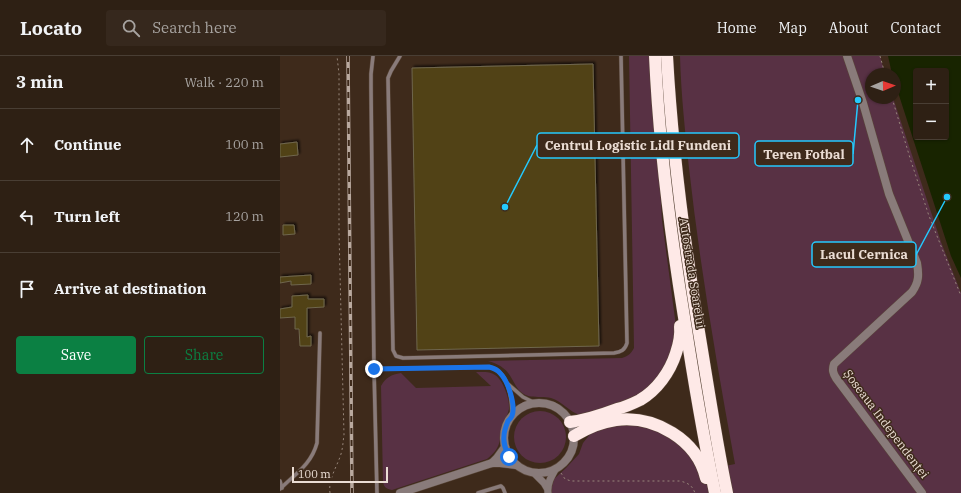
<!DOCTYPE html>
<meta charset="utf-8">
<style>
:root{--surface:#2e2014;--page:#36281d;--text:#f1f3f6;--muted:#a7a3a0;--line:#493e34;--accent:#0b8043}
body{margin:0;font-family:"IBM Plex Serif",serif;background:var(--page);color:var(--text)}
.controls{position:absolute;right:12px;top:12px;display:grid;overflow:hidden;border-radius:4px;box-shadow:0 1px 3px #0004}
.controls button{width:36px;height:36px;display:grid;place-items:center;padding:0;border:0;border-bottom:1px solid var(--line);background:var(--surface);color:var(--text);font:20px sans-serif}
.compass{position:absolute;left:585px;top:12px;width:36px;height:36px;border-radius:50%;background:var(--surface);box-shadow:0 1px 3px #0004;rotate:88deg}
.scale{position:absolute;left:12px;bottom:10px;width:96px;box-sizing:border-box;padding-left:4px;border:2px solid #ebddd4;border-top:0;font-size:11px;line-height:14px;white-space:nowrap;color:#ebddd4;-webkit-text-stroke:3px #3e2a1b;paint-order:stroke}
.stop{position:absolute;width:12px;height:12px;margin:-9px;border:3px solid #1a73e8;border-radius:50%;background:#fff}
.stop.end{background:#1a73e8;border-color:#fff;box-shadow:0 1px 4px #0008}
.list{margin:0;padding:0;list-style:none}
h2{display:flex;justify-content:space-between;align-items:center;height:52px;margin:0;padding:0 16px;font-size:17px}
h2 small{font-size:13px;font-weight:400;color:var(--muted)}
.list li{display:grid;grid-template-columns:26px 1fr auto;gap:12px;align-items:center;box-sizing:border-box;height:72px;padding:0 16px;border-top:1px solid var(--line)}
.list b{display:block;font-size:15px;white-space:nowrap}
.list em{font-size:13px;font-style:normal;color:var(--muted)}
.actions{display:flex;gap:8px;padding:12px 16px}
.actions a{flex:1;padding:9px 0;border:1px solid var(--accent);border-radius:4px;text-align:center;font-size:14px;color:var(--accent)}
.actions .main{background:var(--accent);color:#fff}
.icon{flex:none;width:22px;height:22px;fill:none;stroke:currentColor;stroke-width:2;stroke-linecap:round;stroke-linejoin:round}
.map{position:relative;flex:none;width:681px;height:437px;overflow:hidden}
header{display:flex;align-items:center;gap:24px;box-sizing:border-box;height:56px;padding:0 20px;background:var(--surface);border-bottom:1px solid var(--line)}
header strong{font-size:19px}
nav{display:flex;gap:22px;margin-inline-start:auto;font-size:14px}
.search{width:280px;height:36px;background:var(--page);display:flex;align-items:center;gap:10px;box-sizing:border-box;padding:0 14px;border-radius:4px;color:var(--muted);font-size:15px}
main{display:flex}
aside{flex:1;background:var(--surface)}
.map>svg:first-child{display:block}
.green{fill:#583144}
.water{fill:#182400;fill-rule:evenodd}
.building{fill:#514315;stroke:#6f664d;filter:url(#shadow)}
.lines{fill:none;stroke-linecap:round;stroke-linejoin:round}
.service-casing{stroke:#5a4739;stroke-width:4.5}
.minor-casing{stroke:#5a4739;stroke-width:8}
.tertiary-casing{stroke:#5a4739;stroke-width:9}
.motorway-casing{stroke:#5a4739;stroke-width:13}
.path{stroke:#97867a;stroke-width:1;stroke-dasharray:2 3;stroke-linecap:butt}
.service{stroke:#897b7a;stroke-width:3.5}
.minor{stroke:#897b7a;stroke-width:7}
.tertiary{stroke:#897b7a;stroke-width:8}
.motorway{stroke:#fee9e7;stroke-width:12}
.rail-casing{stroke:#b9a99f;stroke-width:3.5}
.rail{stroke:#3e2a1b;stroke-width:2;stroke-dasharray:6;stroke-linecap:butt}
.route{stroke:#1a73e8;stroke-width:5}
.labels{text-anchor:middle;stroke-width:3;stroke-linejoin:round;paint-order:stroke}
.street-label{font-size:12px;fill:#ebddd4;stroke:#3e2a1b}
.leader{fill:none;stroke:#24c9fe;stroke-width:1.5}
.callout-dot{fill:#24c9fe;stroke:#3e2a1b;stroke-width:1.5}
.callout{fill:#3e2a1b;stroke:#24c9fe;stroke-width:1.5}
.callout-label{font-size:13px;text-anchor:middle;font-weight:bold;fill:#ebddd4}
</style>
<header>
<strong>Locato</strong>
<div class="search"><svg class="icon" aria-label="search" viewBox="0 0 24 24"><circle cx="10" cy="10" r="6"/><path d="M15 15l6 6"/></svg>Search here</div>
<nav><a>Home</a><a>Map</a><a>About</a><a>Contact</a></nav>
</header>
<main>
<aside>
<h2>3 min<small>Walk · 220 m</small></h2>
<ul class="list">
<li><svg class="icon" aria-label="ahead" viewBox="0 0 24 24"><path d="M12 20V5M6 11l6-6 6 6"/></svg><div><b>Continue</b></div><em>100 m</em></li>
<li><svg class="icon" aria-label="left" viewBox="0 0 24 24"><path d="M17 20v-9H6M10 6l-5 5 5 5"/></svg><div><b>Turn left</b></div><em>120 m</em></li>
<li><svg class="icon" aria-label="arrive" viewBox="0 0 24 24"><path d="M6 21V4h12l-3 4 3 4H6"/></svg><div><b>Arrive at destination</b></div></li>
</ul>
<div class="actions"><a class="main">Save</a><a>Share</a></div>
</aside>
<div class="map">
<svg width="681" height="437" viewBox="0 0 681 437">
<defs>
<filter id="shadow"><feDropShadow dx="2" dy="-2" stdDeviation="1" flood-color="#0009"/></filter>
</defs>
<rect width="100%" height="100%" fill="#3e2a1b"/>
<g class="green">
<path d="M 349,0 L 372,0 L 382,164 L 397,278 L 386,313 L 362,338 L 343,347 L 300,359 C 289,356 282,345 271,342 C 261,339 250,344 241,336 C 237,333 235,328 232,323 C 227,313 219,308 208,305 L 342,302 C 348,300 351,298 354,292 Z"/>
<path d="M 400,0 L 600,0 L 605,18 L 591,18 L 591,42 L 613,42 L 661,186 L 681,237 L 681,437 L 272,437 L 272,430 L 274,423 L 286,412 L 299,398 L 303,387 L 311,377 L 327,370 L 344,367 L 379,375 L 391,382 L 409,397 L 421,415 L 455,408 C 437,310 420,211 409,112 C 405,75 401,37 400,0 Z"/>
<path d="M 196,316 C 202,316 210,315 215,319 C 223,324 230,343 229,353 C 228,359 224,364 223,370 C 219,386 221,392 207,403 L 112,434 C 106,433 104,431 103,426 L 101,330 C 106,321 111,319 121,317 L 136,332 L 211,330 Z"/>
<circle cx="260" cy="381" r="26"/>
</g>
<path class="water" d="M 608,0 L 681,0 L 681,222 L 671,200 L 615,27 L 615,18 L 612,18 ZM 636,15 L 666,15 L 666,81 L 636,81 Z"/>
<g class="building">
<polygon points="313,8 319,290 137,294 132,12"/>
<polygon points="17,86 18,99 0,101 0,88"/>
<polygon points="3,169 14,169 15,178 3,179"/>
<polygon points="31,219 31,228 11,229 11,225 0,227 0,221"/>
<polygon points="28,239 28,243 44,243 44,251 27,252 27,281 31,280 31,290 20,290 19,273 15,273 15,261 0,262 0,253 12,251 12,240"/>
</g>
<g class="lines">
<defs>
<g id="service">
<polyline points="93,0 91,18 91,31 94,313 97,437"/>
<path d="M 120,0 L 111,15 L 108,22 L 113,294 L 116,300 L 123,302 L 334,297 C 341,296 345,294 347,287 L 341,0"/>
<path d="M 94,313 L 209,311 C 229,315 232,343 232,360"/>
<polyline points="228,328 243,341 255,347"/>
<polyline points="0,425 2,432"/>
<path d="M 0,433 C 15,418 31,409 37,387 L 40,277"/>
<polyline points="198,437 221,430 223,432 225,437"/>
</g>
<g id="minor">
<polyline points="254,417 264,427 267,432"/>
<path d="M 268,437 C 267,428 271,421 275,414"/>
</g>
<g id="tertiary">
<path d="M 567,0 L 583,47 L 609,138 L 637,207 C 639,219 639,226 632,236 L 554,308 C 552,314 553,317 556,322 L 642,437"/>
<circle cx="259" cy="382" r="35"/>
<polyline points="212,407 217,402 225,391"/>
<polyline points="120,437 212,407 220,407 236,409"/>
</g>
<g id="motorway">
<path d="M 375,0 C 379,88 390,175 404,261 C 413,320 423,379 435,437"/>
<path d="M 387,0 C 392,93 404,184 419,276 C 428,330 436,384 447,437"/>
<path d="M 290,366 C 306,364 321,359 337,353 C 345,351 352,348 360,344 C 377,334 390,316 396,297 C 399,288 401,279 400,270"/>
<path d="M 294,380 C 307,372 321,366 336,364 C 375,359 417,384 426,422"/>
</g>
</defs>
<use href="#service" class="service-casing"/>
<use href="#minor" class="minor-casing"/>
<use href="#tertiary" class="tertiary-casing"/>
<use href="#motorway" class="motorway-casing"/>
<g class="path">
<polyline points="600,0 605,18"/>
<polyline points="612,42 630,102 649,160 681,240"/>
<path d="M 281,417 L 285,423 L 291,425 L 400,425 C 408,427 412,429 415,437"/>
<path d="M 50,437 C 48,423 57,411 61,398 C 63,391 63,385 64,379 L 59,176 L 59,18 L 57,0"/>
</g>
<use href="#service" class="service"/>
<use href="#minor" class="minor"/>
<use href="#tertiary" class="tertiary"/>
<use href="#motorway" class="motorway"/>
<defs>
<polyline id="rail" points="68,0 72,437"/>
</defs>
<use href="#rail" class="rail-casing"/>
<use href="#rail" class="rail"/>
</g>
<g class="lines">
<path class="route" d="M 94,313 L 209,311 C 213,312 217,313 220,317 C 228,325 236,349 232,360 C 231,362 229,364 228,365 C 226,370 224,375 224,380 C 223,388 226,394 229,401"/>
</g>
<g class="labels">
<g class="street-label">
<text transform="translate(412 217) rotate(81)" y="4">Autostrada Soarelui</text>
<text transform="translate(606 368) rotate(53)" y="4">Șoseaua Independenței</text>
</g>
</g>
<path class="leader" d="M225 151L257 89M578 44L573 98M667 141L636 199"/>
<g class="callout-dot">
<circle cx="225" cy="151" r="4"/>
<circle cx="578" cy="44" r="4"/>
<circle cx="667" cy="141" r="4"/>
</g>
<g class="callout">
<rect x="257" y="77" width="202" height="25" rx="4"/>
<rect x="475" y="85" width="98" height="25" rx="4"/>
<rect x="532" y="186" width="104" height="25" rx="4"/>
</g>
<g class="callout-label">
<text x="358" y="94">Centrul Logistic Lidl Fundeni</text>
<text x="524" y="103">Teren Fotbal</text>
<text x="584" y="203">Lacul Cernica</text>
</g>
</svg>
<div class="controls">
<button>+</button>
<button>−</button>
</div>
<svg class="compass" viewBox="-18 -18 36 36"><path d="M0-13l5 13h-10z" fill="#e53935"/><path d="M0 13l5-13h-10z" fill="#a7a3a0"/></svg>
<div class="scale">100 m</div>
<div class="stop" style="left:229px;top:401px"></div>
<div class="stop end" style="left:94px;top:313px"></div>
</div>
</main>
